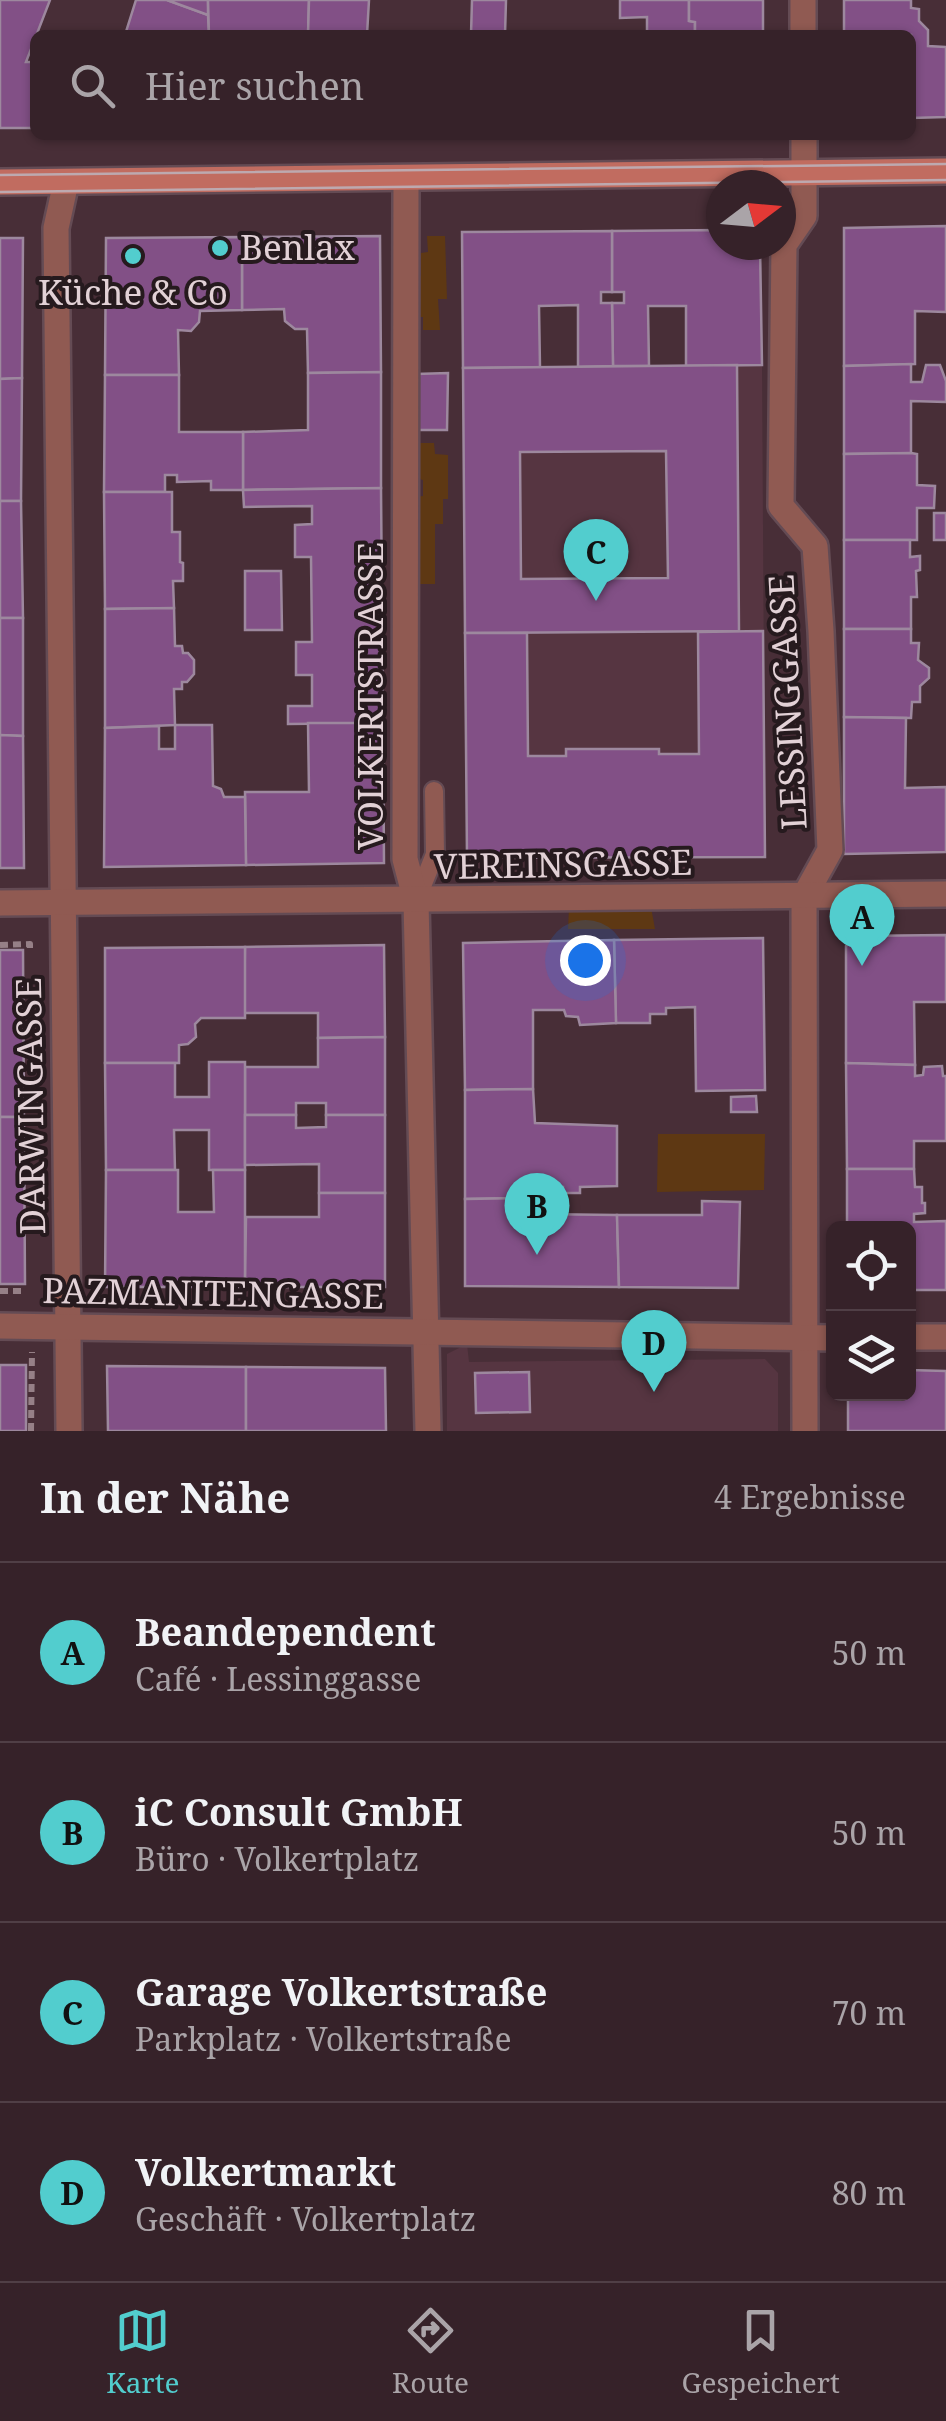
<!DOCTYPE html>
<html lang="de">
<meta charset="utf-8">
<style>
:root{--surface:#362229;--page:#3d2a31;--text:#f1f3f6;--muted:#aaa4a8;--line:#503f46;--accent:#52cdce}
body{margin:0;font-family:"Noto Serif",serif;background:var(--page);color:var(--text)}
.controls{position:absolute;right:30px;bottom:30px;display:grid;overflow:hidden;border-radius:15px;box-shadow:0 2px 8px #0004}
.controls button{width:90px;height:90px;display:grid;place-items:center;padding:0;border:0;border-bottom:2px solid var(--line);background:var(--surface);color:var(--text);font:50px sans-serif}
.compass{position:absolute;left:706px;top:170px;width:90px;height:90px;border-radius:50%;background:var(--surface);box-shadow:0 2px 8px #0004;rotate:74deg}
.you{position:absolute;left:585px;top:960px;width:35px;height:35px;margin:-25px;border:8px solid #fff;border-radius:50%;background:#1a73e8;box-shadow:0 0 0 15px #1a73e833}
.badge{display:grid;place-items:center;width:65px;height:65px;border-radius:50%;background:var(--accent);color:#111;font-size:32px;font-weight:700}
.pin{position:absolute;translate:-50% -82px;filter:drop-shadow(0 2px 5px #0008)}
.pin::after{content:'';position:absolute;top:52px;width:35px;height:30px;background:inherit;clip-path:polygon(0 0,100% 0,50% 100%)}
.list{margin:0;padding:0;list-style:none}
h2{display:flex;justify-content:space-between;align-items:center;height:130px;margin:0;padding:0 40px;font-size:42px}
h2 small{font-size:32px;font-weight:400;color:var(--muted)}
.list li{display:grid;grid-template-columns:65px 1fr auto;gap:30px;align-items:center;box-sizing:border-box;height:180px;padding:0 40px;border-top:2px solid var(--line)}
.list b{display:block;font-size:38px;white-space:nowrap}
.list p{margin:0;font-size:32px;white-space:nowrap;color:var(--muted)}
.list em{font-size:32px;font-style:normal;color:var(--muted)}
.icon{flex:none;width:55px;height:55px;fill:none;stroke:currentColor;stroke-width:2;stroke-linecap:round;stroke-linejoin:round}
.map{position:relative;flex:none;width:946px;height:1431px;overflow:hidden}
.search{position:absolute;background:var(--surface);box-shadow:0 2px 8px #0004;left:30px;right:30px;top:30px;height:110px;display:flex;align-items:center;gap:25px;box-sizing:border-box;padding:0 35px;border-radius:15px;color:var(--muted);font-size:38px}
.sheet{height:850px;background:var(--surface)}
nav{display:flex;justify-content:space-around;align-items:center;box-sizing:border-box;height:140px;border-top:2px solid var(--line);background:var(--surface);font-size:28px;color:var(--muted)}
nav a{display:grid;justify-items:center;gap:5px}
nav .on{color:var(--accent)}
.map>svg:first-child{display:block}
.built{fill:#563541;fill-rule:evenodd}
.green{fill:#5e3813}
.building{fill:#825086;stroke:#9d889e;stroke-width:2.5;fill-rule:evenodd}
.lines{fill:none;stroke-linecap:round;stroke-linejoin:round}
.lane-casing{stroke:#644b54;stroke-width:22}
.street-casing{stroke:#644b54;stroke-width:30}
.secondary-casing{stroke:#644b54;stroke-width:30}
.path{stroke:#968087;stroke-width:6;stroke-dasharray:8 5;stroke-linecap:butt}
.lane{stroke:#905a52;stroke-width:18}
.street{stroke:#905a52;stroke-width:25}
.secondary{stroke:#c16c60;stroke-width:25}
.tram{stroke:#bda9af;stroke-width:2.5}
.poi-dot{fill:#52cdce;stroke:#261a1e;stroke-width:4}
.labels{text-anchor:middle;stroke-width:8;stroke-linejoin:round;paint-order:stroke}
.poi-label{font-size:35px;fill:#e2d1d6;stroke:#261a1e;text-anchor:start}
.street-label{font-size:35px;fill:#e2d1d6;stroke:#261a1e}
</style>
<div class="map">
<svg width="946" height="1431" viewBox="0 0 946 1431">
<rect width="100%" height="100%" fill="#482e37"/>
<g class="built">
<polygon points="762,365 765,857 467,858 463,368"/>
<path d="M 467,1344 L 469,1362 L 765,1359 L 778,1373 L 778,1431 L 447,1431 L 447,1354 ZM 475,1373 L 529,1373 L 530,1411 L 477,1413 Z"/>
</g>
<g class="green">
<polygon points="427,236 445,236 447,299 438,299 440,330 423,330 423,317 415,317 414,277 421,276 421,253 428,252"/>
<polygon points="418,443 434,443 435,454 448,455 448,499 443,499 443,524 435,524 435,584 420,584 419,562 416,561 415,497 423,496 423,480 419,479"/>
<polygon points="651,907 655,929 568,929 569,908"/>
<polygon points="658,1134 765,1134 764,1190 657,1192"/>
</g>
<g class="building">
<polygon points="0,0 50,0 26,62 35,62 35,128 0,128"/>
<polygon points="136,0 167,0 208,15 209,35 125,35"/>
<polygon points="167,0 208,0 208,15"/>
<polygon points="208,0 309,0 308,35 209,35"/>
<polygon points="309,0 369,0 367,35 308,35"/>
<polygon points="472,0 506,0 505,35 471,35"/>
<polygon points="620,0 689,0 689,21 695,22 695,35 647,35 647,17 620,18"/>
<polygon points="689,0 763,0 763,35 695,35 695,22 689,21"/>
<polygon points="844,0 911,0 911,8 919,9 919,21 928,30 928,46 946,47 946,117 911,118 911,35 844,35"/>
<polygon points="946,226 946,312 915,311 915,364 844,366 844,228"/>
<polygon points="721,230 721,245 760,245 762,365 686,366 686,306 648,306 649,366 613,366 612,303 624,303 624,292 612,292 612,231"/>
<polygon points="612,231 612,292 601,292 601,303 612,303 613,366 578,367 578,305 539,306 540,367 463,368 462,232"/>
<polygon points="380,236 381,372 308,373 307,329 295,329 285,321 284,309 242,310 242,237"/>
<polygon points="242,237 242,310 200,311 199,322 191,331 178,330 179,375 105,375 106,238"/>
<polygon points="0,238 23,238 22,378 0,379"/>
<polygon points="911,364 911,382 922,382 926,365 940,365 946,381 946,402 911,401 911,453 844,454 844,366"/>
<path d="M 737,365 L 739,631 L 465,633 L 463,368 ZM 666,451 L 668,578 L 521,579 L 520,452 Z"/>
<polygon points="381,372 381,488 243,490 243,432 308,430 308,373"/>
<polygon points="448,373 447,430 416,430 416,374"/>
<polygon points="105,375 179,375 179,432 243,432 243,490 211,490 211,481 177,482 177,475 165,475 165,492 104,492"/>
<polygon points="22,378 21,501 0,501 0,379"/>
<polygon points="911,453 917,454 917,485 935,486 934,508 917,508 917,540 844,540 844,454"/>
<polygon points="381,488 383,723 288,724 288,706 312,706 312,675 296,675 296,642 312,642 311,557 295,557 295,525 312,524 312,506 244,507 243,490"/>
<polygon points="104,492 172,492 172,532 180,532 180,562 183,563 183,581 173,581 174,608 105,609"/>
<polygon points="0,501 21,501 23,618 0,618"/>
<rect x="934" y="513" width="12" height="27"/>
<polygon points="844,540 910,540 910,557 920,556 920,570 916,571 917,597 911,597 911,629 844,629"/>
<polygon points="245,571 281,571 282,630 245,630"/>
<polygon points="174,608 175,646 182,646 183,653 188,653 194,660 194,674 187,682 182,682 182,689 174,689 175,725 105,728 105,609"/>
<polygon points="0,618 23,618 23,736 0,735"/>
<polygon points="844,629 911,629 911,643 919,643 918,660 929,668 929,678 920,686 920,702 912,702 911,718 844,717"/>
<polygon points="763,631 765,857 467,858 465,633 527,633 528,756 566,756 566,749 659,749 659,754 699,754 698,632"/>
<polygon points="844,717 906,718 905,788 946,787 946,852 844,854"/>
<polygon points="308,723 383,723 384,863 246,865 245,792 309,792"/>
<polygon points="175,725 212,725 213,786 221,789 224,797 245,797 246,865 104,867 105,728 159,726 159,749 175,749"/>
<polygon points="0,735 23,736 24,868 0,868"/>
<polygon points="946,935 946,1002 914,1002 915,1065 846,1063 846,946 856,936"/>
<polygon points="763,938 765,1090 696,1091 695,1007 666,1008 666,1014 650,1014 650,1023 616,1023 614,940"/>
<polygon points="614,940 616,1023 580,1025 578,1017 566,1016 564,1010 533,1010 533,1089 465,1090 463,943"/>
<polygon points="384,945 385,1037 318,1038 318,1013 244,1013 245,947"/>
<polygon points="245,947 245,1018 201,1018 195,1024 196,1037 188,1044 179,1045 179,1063 105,1063 105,948"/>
<polygon points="0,950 23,950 24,1117 0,1117"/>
<polygon points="385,1037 385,1115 326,1115 326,1103 296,1103 296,1115 245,1115 245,1067 318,1067 318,1038"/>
<polygon points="209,1062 245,1062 245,1170 209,1170 209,1130 174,1130 175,1170 106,1170 105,1063 175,1063 175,1097 209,1097"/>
<polygon points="846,1063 915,1065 915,1076 923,1075 924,1067 942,1066 943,1076 946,1076 946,1141 914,1141 914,1169 847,1169"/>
<polygon points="533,1089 535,1123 617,1126 617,1186 580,1187 580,1193 563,1193 563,1187 534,1186 534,1198 465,1199 465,1090"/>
<polygon points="756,1096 757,1112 731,1112 731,1097"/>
<polygon points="245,1115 296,1115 296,1128 326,1127 326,1115 385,1115 385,1193 319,1193 319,1164 245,1165"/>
<polygon points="0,1117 24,1117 25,1284 0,1284"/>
<polygon points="847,1169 914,1169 915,1187 922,1187 922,1203 925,1203 925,1213 914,1214 914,1222 946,1221 946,1290 908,1290 908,1228 847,1228"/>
<polygon points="106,1170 178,1170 178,1212 214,1212 213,1170 245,1170 245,1287 105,1287"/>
<polygon points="319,1193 385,1193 385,1287 245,1287 246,1217 319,1217"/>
<polygon points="534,1198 534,1214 617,1215 619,1287 465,1286 465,1199"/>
<polygon points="702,1201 740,1202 738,1288 619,1287 617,1215 702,1215"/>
<rect x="0" y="1365" width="26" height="66"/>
<polygon points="107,1366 246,1367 246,1431 108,1431"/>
<polygon points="246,1367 385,1368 386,1431 246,1431"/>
<polygon points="908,1370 946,1371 946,1431 848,1431 848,1394 908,1394"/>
<polygon points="529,1372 530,1412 476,1413 475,1373"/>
</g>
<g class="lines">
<defs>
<polyline id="lane" points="416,901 435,854 434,791"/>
<g id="street">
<polyline points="803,0 803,35"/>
<polyline points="804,135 804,216 784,245 781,506 815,546 821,631 830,850 804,897 805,1431"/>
<polyline points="406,178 405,859 416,901 428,1431"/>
<polyline points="66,182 56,228 69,1431"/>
<polyline points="0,903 946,894"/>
<polyline points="0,1326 834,1338"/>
<polyline points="908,1337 946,1337"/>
</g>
<polyline id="secondary" points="0,182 946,171"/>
</defs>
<use href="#lane" class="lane-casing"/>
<use href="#street" class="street-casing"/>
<use href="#secondary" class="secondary-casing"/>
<g class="path">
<polyline points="0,945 30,944 30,952"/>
<polyline points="0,1291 24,1291"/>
<polyline points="31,1431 32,1352"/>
</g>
<use href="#lane" class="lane"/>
<use href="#street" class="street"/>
<use href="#secondary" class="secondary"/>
<g class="tram">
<polyline points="0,175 946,164"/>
<polyline points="0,192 946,180"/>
</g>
</g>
<g class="poi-dot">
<circle cx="220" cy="248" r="10"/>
<circle cx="133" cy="256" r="10"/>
</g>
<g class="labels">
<g class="poi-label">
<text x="240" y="260">Benlax</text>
<text x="133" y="305" text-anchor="middle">Küche &amp; Co</text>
</g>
<g class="street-label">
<text transform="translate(371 696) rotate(-90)" y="12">VOLKERTSTRASSE</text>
<text transform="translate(788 702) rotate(-93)" y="12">LESSINGGASSE</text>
<text transform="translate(563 865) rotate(-1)" y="12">VEREINSGASSE</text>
<text transform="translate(31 1106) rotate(-91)" y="12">DARWINGASSE</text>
<text transform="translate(213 1294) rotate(1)" y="12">PAZMANITENGASSE</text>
</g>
</g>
</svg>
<div class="controls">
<button><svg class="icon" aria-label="locate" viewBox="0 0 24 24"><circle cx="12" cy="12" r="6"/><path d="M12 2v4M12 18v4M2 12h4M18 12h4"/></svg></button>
<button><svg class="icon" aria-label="layers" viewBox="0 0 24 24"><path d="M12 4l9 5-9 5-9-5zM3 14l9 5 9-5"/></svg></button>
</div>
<svg class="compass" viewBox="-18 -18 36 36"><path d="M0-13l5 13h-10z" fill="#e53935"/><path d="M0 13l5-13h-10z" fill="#aaa4a8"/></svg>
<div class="you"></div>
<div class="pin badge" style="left:862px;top:966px">A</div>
<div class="pin badge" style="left:537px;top:1255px">B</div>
<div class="pin badge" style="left:596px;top:601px">C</div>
<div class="pin badge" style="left:654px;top:1392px">D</div>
<div class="search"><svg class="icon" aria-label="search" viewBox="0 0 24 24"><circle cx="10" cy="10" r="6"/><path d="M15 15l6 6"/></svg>Hier suchen</div>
</div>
<section class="sheet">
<h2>In der Nähe<small>4 Ergebnisse</small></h2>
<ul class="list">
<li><span class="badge">A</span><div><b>Beandependent</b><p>Café · Lessinggasse</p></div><em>50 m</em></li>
<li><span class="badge">B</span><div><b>iC Consult GmbH</b><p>Büro · Volkertplatz</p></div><em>50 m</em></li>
<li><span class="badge">C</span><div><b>Garage Volkertstraße</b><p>Parkplatz · Volkertstraße</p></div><em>70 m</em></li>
<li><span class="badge">D</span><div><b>Volkertmarkt</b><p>Geschäft · Volkertplatz</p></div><em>80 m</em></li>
</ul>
</section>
<nav>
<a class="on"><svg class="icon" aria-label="map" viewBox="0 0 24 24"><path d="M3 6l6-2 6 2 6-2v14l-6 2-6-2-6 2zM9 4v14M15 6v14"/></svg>Karte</a>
<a><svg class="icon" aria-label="directions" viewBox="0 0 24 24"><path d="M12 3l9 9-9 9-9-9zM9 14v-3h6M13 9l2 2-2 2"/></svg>Route</a>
<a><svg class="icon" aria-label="saved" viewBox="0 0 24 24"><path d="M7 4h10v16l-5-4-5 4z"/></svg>Gespeichert</a>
</nav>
